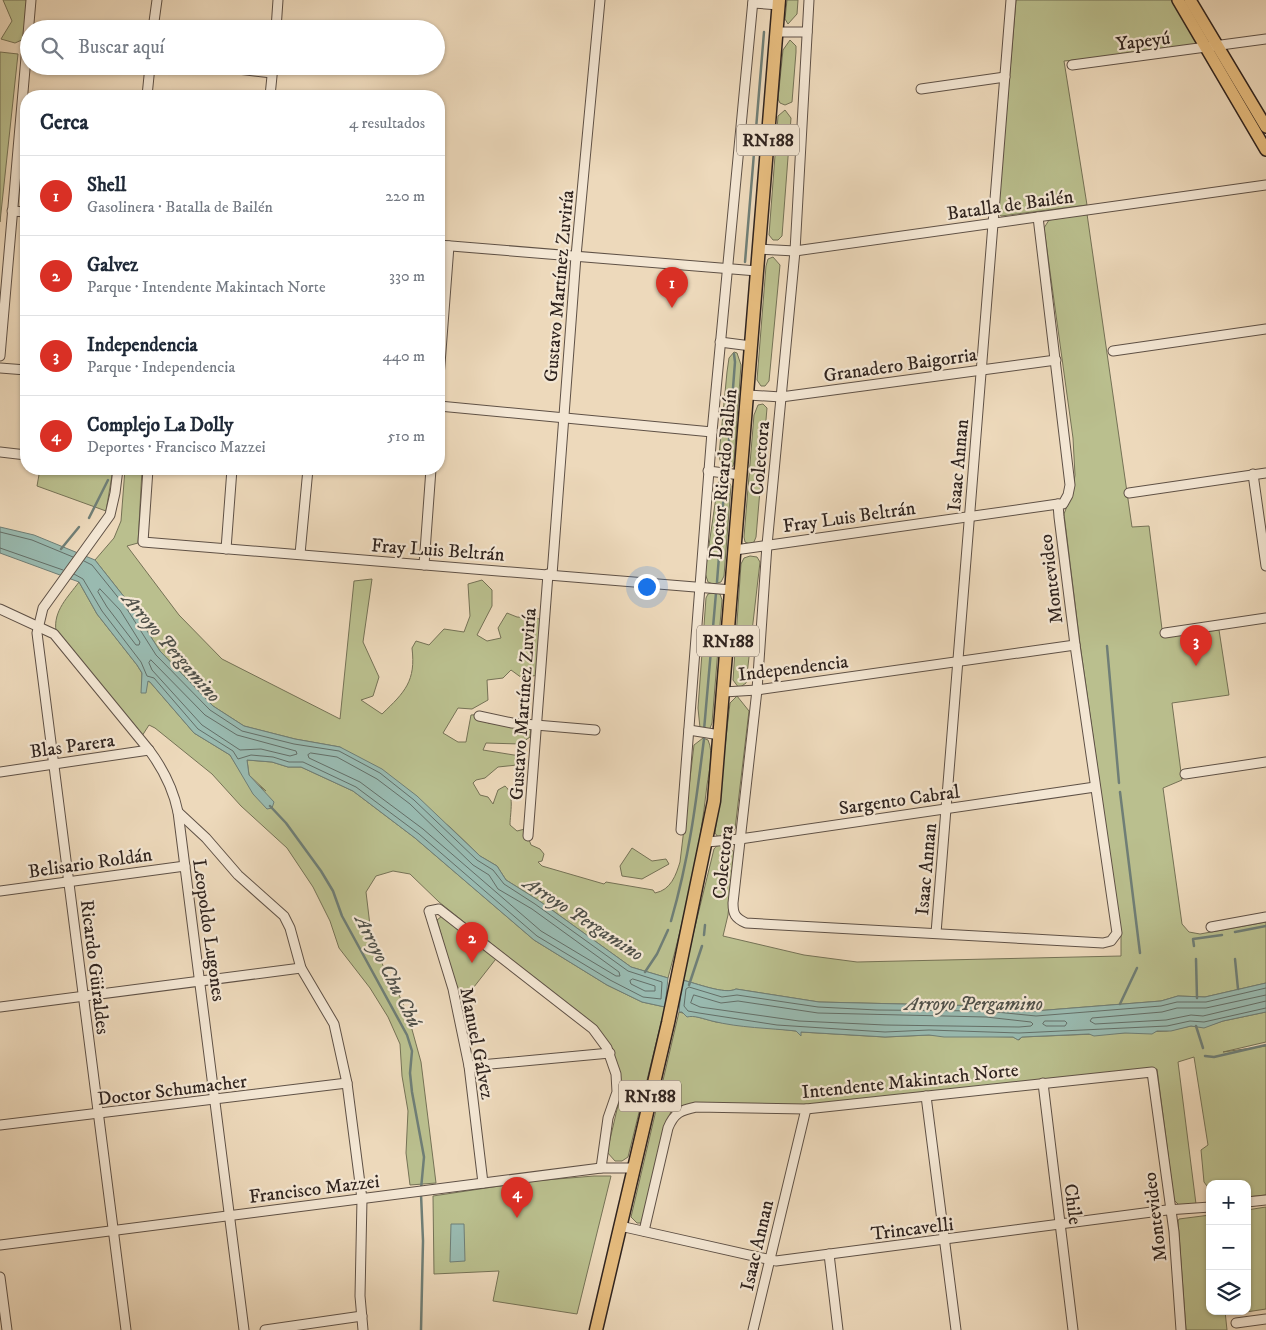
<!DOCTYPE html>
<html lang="es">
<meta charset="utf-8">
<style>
:root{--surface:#fff;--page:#f6f6f7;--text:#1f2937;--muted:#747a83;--line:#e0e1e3;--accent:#d93025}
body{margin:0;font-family:"IM FELL DW Pica",serif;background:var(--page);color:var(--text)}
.controls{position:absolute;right:15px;bottom:15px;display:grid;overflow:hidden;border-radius:10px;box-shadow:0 1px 4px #0004}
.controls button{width:45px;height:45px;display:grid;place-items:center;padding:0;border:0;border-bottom:1px solid var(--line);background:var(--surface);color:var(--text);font:25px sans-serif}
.you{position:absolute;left:646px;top:586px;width:18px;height:18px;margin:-12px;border:4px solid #fff;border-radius:50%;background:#1a73e8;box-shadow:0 0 0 8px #1a73e833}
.badge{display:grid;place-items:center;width:32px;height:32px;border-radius:50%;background:var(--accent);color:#fff;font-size:16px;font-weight:700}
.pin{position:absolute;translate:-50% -41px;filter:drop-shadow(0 1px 2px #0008)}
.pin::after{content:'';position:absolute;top:26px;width:18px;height:15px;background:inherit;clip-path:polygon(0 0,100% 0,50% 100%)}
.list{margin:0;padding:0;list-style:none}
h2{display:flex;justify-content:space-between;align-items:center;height:65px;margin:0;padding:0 20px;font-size:21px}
h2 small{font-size:16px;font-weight:400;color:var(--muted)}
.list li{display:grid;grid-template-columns:32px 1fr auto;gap:15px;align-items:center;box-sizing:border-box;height:80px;padding:0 20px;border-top:1px solid var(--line)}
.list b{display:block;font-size:19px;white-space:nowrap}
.list p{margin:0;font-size:16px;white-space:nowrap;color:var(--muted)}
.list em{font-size:16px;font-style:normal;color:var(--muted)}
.icon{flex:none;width:28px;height:28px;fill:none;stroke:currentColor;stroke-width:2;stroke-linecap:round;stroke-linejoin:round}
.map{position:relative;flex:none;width:1266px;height:1330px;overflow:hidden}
.search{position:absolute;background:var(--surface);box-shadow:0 1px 4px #0004;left:20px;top:20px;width:425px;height:55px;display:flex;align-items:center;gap:12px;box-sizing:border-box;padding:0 18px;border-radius:28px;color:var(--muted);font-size:19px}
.panel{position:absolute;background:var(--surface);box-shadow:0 1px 4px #0004;left:20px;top:90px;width:425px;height:385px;border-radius:20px}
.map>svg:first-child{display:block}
.green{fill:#babf8e;stroke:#757256}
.water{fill:#99bab0;stroke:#6f7e76}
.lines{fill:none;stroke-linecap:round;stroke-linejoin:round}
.shore{stroke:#646f68;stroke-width:1}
.stream{stroke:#6f7e76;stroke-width:2.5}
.minor-casing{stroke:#5f5146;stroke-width:11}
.major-casing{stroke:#30241f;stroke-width:14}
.highway-casing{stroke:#30241f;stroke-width:15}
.minor{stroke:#f3e6d3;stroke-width:9}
.major{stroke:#e6bc7e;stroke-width:11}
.highway{stroke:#e6bc7e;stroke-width:12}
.labels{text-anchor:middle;stroke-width:4.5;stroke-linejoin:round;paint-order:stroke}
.shield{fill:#f3e6d3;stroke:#6a5e55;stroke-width:1}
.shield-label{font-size:18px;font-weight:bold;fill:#30241f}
.street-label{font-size:19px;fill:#30241f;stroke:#f3e6d3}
.water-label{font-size:20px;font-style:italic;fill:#50514a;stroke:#f3e6d3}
</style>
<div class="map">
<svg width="1266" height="1330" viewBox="0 0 1266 1330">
<rect width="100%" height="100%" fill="#edd9bb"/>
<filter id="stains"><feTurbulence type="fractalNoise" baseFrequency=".004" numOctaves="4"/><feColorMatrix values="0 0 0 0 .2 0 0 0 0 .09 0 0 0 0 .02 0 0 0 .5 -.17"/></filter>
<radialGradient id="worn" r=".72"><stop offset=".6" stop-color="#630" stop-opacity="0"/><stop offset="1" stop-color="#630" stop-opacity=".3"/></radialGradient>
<g class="green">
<polygon points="3,0 30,0 24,39 15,43 1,39 12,21"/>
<polygon points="787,0 798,0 797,14 788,24 785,19"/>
<polygon points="1016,0 1171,0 1197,41 1192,49 1064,61 1087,205 1001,216 998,211"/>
<polygon points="790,40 796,46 796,52 792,102 785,105 780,103 778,99 783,50"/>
<polygon points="0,52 18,54 0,222"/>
<polygon points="785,110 791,118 782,236 778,240 773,240 769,235 778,116"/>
<path d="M 1087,214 L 1132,527 L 1149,526 L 1163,637 L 1219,630 L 1229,695 L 1172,703 L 1182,780 L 1163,788 L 1182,924 L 1189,932 L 1200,934 L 1266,922 L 1266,983 L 1205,997 L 1178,996 L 1161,1001 L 1035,1011 L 986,1006 L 819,1002 L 736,989 C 725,995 696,983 682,980 L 714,849 C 721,840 729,845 734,853 L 728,915 L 723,936 L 804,955 L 857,962 L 1121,956 L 1121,935 L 1080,644 L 1064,514 L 1072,493 L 1075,475 L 1073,438 L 1044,228 L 1049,220 Z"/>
<polygon points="773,257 780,265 769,381 765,386 761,386 757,380 766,266 768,259"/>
<polygon points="734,352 737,353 741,365 734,461 733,466 726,469 721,465 719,455 727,372 729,358"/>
<polygon points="763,404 767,408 756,537 754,542 750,544 745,542 744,537 754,415 758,405"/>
<polygon points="40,469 107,469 112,475 106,511 37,486"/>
<path d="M 125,469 L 142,470 L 138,543 L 127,546 L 179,615 L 222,659 L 340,719 L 354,581 L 372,579 L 363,642 L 379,677 L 373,696 L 361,700 L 382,714 C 405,692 416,681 412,648 L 416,641 L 429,645 L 444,629 L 464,632 L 470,616 L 468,584 L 482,580 L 492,590 L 492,606 L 477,635 L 487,641 L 501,638 L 498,628 L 507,613 L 517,617 L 542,619 L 538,675 L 522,678 L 511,670 L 503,678 L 487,680 L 488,700 L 472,709 L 458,708 L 443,733 L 458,742 L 466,742 L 471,715 L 486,714 L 488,723 L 531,728 L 530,737 L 520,744 L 486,743 L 483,750 L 520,756 L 524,762 L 517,765 L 498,767 L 485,778 L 476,780 L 473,783 L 480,795 L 488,797 L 493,804 L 498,790 L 505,786 C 515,794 510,813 510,825 L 517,831 L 525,829 L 531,845 L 540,849 L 544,854 L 542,861 L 538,862 L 542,866 L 604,884 L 606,882 L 653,890 L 655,893 C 671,890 676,875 680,862 L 694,745 L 703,738 L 708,740 C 714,753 709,771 707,785 C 700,851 685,914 668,978 L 631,967 L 538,900 L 506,880 L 497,866 L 480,856 L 450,827 L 340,747 L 295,739 L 244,726 L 213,706 L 160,651 L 129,603 L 95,560 L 114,538 L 121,521 Z"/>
<polygon points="726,477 731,486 724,576 721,582 713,584 708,582 705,573 718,483 720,479"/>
<polygon points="750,556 757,557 760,562 746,683 739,688 733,680 741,564 744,558"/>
<path d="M 79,582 L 97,614 L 137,665 L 142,673 L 142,693 L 148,681 L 150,682 L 194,733 L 230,755 L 240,771 L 266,791 L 249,775 L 247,760 L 272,762 L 288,767 L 301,767 L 353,791 L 415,838 L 534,940 L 607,985 L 642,1002 L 665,1007 L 628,1157 L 622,1161 L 615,1161 L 607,1152 L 619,1101 L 620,1081 L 591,1023 L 439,902 L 410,874 L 393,871 L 376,876 L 366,892 L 371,934 L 390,984 L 395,986 L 408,1015 L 421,1062 L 436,1183 L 410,1185 L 406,1153 L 408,1111 L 402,1076 L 400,1044 L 388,1017 L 370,988 L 339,948 L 330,921 L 313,887 L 287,848 L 241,806 L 212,774 L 155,728 L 149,725 L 142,736 L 56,631 C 53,611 68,597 79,582 Z"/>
<polygon points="715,592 720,594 722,600 712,723 709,731 700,728 698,708 706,598 708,594"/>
<polygon points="737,696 749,711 735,829 730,835 718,837 715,833 730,703"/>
<polygon points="632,848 652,861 666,859 669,864 642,879 622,876 620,866"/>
<polygon points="442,916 499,955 470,992 459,998 437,920"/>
<polygon points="679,1012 716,1022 796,1031 800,1035 801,1032 885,1037 929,1035 1013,1037 1019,1040 1022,1037 1167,1031 1191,1026 1204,1027 1223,1021 1266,1012 1266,1042 1223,1052 1266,1046 1266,1195 1247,1197 1247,1184 1210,1184 1210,1190 1204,1182 1201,1150 1208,1145 1194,1057 1178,1062 1196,1204 1180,1206 1174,1200 1157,1069 805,1106 672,1106 646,1216 641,1223 637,1223 631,1217"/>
<polygon points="594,1176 611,1176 577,1314 493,1301 499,1271 434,1274 433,1196 533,1181"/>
<polygon points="1266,1207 1266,1309 1233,1314 1233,1311 1247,1311 1247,1210"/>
<polygon points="1210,1215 1210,1311 1225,1311 1227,1330 1186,1330 1178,1221 1179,1219"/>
</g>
<g class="water">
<polygon points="0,527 34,535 95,560 129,603 160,651 213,706 244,726 295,739 340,747 382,769 417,796 480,856 497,866 506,880 538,900 631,967 668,978 665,1007 642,1002 607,985 534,940 415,838 353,791 301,767 288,767 272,762 247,760 249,775 274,802 272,808 267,809 253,794 230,755 194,733 150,682 148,681 146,693 141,693 142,673 137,665 97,614 79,582 0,553"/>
<path d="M 682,980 C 696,983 725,995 736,989 L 819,1002 L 986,1006 L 1035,1011 L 1161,1001 L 1178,996 L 1205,997 L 1266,983 L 1266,1012 L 1223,1021 L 1204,1028 L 1191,1026 L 1171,1031 L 1157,1031 L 1152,1034 L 1125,1033 L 1094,1036 L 1089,1034 L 1022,1037 L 1018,1040 L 1013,1037 L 944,1037 L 929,1035 L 885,1037 L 801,1032 L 801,1036 L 796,1031 C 769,1028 740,1028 712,1021 C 704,1019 694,1015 687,1017 L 682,1012 L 679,1012 Z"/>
<polygon points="451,1224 464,1224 465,1261 450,1262"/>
</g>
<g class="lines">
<g class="shore">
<polyline points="0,532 32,540 73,557"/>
<polyline points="0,548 63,570"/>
<polyline points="74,574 83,579 102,611 141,662 147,676 154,678 198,729 233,751 238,759 251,755 273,757 289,762 303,762 356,787 419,834 537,936 610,980 643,997 661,999 662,982 628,971 535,904 504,884 493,870 477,860 414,800 380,773 339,751 294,744 242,731 210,710 156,655 125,606 92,565 84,561"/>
<polygon points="100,589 120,610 140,642 139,645 136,645 107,607 98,592"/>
<polygon points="151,660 205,715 237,735 296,751 297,754 290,756 261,749 240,750 202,725 152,670 149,663"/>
<polygon points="311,753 337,757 377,779 410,804 473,865 489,875 498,889 532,909 619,972 620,976 616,976 541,931 423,829 360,782 309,758 308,755"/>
<polygon points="633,979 655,986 655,991 645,991 631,984 630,981"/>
<polyline points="1266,988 1206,1002 1177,1002 1161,1006 1036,1016 986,1011 877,1010 818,1007 737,995 722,997 689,987 686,989 684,1006 688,1011 699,1013 777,1025 885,1032 929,1030 1019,1033 1167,1026 1190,1021 1204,1022 1266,1008"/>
<polygon points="694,995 721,1003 738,1001 818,1013 986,1017 1031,1022 1033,1024 1031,1026 1019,1027 885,1025 799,1021 700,1007 691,1003"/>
<polyline points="1266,995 1206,1008 1177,1008 1162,1012 1092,1018 1090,1021 1095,1024 1166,1020 1191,1015 1203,1016 1266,1001"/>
<polygon points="1045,1021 1065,1021 1067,1023 1065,1026 1046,1026 1043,1024"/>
</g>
<g class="stream">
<polyline points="745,262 764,32"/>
<polyline points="727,466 735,362 734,354"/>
<polyline points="89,518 108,480"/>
<polyline points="61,549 79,527"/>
<polyline points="717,582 725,479"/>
<polyline points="1107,646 1119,783"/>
<polyline points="704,730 716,593"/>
<polyline points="1120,792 1140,953"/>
<polyline points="270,806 286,823 321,871 333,891 342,916 407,1035 412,1051 410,1073 412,1092 424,1157 421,1189"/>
<path d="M 671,921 C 689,859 696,803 704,739"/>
<polyline points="1235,932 1266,926"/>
<polyline points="704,935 705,925"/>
<polyline points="1194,946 1193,939 1222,935"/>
<polyline points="1196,959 1197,998"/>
<polyline points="1235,959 1238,989"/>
<polyline points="645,972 657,954 668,930"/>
<polyline points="689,985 702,946"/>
<polyline points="1120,1004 1137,968"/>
<polyline points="1196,1026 1203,1048"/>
<polyline points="1205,1056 1214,1057 1266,1045"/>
<polyline points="421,1330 423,1241 421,1194"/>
</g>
<defs>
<g id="minor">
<path d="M 809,0 L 795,251 L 767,545 L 757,690 L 733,903 C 733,914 735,918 746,923 L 1103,943 L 1111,941 L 1117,933 L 1075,645 L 1059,517 L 1058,504 L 1063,504 L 1068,495 L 1070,485 L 1038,217"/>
<polyline points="753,3 779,5"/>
<polyline points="153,29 157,0"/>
<polyline points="276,29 278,0"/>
<polyline points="776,32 807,32"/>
<polyline points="1072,65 1266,39"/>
<polyline points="213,66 272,73"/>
<polyline points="921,89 1005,77"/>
<polyline points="147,96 150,66"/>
<polyline points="270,96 273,66"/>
<polyline points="12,211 26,212"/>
<polyline points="439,245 757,271"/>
<polyline points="759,249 795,251 1266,185"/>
<polyline points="720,342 751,346"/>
<polyline points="1113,351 1266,329"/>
<polyline points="0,356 31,0"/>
<polyline points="0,368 26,370"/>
<polyline points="439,377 449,246"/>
<polyline points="748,395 781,397 1056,360"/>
<polyline points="439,406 712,432"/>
<polyline points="0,452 26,455"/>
<polyline points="118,469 115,493 110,515 43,608 37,633 126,1330"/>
<polyline points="148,469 143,542 732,590"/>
<polyline points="708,471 741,475"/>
<polyline points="1253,474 1266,566"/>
<polyline points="1129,493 1266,473"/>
<polyline points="226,549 232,469"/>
<polyline points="735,550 1058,504"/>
<polyline points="300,554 308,469"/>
<polyline points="424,565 431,469"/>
<polyline points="552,575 576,256 600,0"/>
<path d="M 0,609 L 54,634 L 149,750 C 164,770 173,788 178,812 L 244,1330"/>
<polyline points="1165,633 1266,618"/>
<polyline points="724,692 757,690 1075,645"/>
<polyline points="479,716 512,723 595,730"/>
<polyline points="689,730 720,735"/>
<polyline points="0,772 149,750"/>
<polyline points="1185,774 1266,762"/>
<polyline points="178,812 206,838 238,875 284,916 290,928 301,968 334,1024 347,1083 362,1199 360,1296 363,1330"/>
<polyline points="681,830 712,432 753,0"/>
<polyline points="528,836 548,574"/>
<polyline points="707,842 740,839 1095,787"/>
<polyline points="0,891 185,866"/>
<polyline points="1211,927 1266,917"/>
<polyline points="936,933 1011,0"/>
<polyline points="0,1007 301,968"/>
<polyline points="469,1066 610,1053"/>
<polyline points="1043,1083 1073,1330"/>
<polyline points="926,1096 956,1330"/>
<polyline points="0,1125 347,1083"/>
<polyline points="483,1183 469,1066 453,989 429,911 439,909 593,1029 607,1048 616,1074 617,1092 608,1118 601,1168"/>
<polyline points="1247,1202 1266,1200"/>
<polyline points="620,1226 776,1261 1167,1210 1210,1207"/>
<path d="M 644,1231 L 668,1128 C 674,1113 681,1110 696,1107 L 806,1109 L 1152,1072 L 1174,1232 L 1181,1330"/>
<polyline points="0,1245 601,1168 633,1168"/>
<polyline points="829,1254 838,1330"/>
<polyline points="0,1277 7,1330"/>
<polyline points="1236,1323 1266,1319"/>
<polyline points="265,1330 362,1316"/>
<polyline points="753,1330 806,1109"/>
</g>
<g id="major">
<polyline points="1178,0 1266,150"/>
<polyline points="1190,0 1266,127"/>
</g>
<polyline id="highway" points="596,1330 668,1023 714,801 779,0"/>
</defs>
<use href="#minor" class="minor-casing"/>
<use href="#major" class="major-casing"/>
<use href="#highway" class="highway-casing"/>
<use href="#minor" class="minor"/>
<use href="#major" class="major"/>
<use href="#highway" class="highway"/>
</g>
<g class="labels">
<g class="shield">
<rect x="737" y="124.5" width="62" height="31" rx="4"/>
<rect x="697" y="625.5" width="62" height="31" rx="4"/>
<rect x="619" y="1080.5" width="62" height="31" rx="4"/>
</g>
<g class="shield-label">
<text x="768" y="146">RN188</text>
<text x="728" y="647">RN188</text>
<text x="650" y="1102">RN188</text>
</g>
<g class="street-label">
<text transform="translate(1143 40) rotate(-7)" y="7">Yapeyú</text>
<text transform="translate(1010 204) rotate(-8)" y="7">Batalla de Bailén</text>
<text transform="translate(558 286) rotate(-85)" y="7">Gustavo Martínez Zuviría</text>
<text transform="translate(900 364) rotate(-8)" y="7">Granadero Baigorria</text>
<text transform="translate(759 458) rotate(-85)" y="7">Colectora</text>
<text transform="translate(957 465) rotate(-85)" y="7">Isaac Annan</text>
<text transform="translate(722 474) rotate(-85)" y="7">Doctor Ricardo Balbín</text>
<text transform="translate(849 516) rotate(-8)" y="7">Fray Luis Beltrán</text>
<text transform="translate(438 549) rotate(4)" y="7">Fray Luis Beltrán</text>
<text transform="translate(1050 579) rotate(-97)" y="7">Montevideo</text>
<text transform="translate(793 667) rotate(-7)" y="7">Independencia</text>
<text transform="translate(522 704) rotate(-86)" y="7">Gustavo Martínez Zuviría</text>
<text transform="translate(72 745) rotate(-8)" y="7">Blas Parera</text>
<text transform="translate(899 799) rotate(-8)" y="7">Sargento Cabral</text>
<text transform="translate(90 862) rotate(-8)" y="7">Belisario Roldán</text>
<text transform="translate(722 862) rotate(-84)" y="7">Colectora</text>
<text transform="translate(925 869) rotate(-85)" y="7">Isaac Annan</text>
<text transform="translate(210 930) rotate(82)" y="7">Leopoldo Lugones</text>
<text transform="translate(96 967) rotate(83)" y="7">Ricardo Güiraldes</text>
<text transform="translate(478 1043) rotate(79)" y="7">Manuel Gálvez</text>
<text transform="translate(910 1080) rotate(-6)" y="7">Intendente Makintach Norte</text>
<text transform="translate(172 1089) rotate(-7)" y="7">Doctor Schumacher</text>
<text transform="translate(314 1188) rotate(-7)" y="7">Francisco Mazzei</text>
<text transform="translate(1074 1204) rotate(83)" y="7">Chile</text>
<text transform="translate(1154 1217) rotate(-97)" y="7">Montevideo</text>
<text transform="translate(912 1228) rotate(-7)" y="7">Trincavelli</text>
<text transform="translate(756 1245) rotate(-77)" y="7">Isaac Annan</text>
</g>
<g class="water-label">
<text transform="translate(172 647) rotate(49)" y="7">Arroyo Pergamino</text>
<text transform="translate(584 918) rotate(33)" y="7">Arroyo Pergamino</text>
<text transform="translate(389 971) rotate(63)" y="7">Arroyo Chu Chú</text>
<text x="974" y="1010">Arroyo Pergamino</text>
</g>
</g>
<rect width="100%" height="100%" filter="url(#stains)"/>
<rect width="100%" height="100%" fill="url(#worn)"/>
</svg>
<div class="controls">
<button>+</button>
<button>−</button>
<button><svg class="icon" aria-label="layers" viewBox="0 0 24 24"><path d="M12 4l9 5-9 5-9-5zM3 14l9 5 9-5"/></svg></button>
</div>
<div class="you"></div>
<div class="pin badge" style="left:672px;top:308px">1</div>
<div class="pin badge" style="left:472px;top:963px">2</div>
<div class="pin badge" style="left:1196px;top:666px">3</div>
<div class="pin badge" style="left:517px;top:1218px">4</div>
<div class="search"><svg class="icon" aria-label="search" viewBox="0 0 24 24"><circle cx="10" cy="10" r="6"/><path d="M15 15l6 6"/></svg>Buscar aquí</div>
<section class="panel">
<h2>Cerca<small>4 resultados</small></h2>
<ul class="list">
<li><span class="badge">1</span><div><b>Shell</b><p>Gasolinera · Batalla de Bailén</p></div><em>220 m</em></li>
<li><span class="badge">2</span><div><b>Galvez</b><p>Parque · Intendente Makintach Norte</p></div><em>330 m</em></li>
<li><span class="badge">3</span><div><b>Independencia</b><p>Parque · Independencia</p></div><em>440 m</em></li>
<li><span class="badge">4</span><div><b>Complejo La Dolly</b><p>Deportes · Francisco Mazzei</p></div><em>510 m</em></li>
</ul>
</section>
</div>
